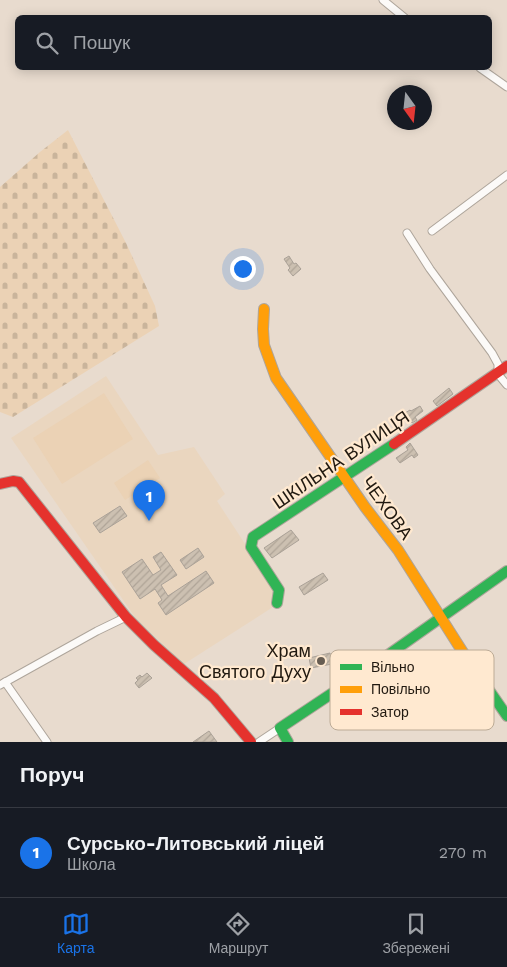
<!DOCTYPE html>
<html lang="uk">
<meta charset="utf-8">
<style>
:root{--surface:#171b24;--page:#20242c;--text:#f1f3f6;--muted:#9ea1a6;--line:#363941;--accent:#1a73e8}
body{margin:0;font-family:"Work Sans",sans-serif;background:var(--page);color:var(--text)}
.compass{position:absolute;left:387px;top:85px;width:45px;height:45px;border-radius:50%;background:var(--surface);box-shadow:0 2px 12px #0003;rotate:165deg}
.you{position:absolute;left:242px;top:268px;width:18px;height:18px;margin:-12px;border:4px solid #fff;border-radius:50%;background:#1a73e8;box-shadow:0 0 0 8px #1a73e833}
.badge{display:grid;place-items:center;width:32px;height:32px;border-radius:50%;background:var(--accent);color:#fff;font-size:16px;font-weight:700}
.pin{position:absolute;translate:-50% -41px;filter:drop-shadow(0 1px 2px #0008)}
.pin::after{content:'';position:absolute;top:26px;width:18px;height:15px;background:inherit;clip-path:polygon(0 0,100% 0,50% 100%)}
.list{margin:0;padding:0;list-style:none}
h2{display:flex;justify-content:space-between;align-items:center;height:65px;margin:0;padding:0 20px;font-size:21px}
h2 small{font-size:16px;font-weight:400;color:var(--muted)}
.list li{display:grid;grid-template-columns:32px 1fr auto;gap:15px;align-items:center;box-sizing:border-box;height:90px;padding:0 20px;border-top:1px solid var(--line)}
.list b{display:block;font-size:19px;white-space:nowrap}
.list p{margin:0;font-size:16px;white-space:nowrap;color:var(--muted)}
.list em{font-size:16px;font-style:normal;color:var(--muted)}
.icon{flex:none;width:28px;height:28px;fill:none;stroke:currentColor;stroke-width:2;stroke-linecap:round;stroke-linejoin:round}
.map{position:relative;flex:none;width:507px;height:742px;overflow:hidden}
.search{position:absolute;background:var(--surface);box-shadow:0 2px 12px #0003;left:15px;right:15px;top:15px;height:55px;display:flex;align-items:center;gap:12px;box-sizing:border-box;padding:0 18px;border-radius:8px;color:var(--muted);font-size:19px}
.sheet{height:155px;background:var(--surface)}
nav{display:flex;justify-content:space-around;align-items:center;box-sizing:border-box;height:70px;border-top:1px solid var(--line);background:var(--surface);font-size:14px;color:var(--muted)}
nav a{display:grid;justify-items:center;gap:2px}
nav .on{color:var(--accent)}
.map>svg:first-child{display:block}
.built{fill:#ead6bf}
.cemetery{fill:url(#cemetery-stones)}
.pitch{fill:#ebd2b5}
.building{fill:url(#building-hatch);stroke:#aaa197}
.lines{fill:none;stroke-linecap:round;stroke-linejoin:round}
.street-casing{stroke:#aea59b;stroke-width:9}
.fast-casing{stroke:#aea59b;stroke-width:12}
.slow-casing{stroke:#aea59b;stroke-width:12}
.jam-casing{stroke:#aea59b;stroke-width:12}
.street{stroke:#fcfaf8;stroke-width:7}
.fast{stroke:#30b455;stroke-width:10}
.slow{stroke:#ff9f0a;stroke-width:10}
.jam{stroke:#e5322d;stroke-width:10}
.poi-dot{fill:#675d52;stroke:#ffe9d0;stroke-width:2}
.labels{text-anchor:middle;stroke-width:4.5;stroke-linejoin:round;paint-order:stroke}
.street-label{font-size:18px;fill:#211910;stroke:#ffe9d0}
.poi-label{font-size:18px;fill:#211910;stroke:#ffe9d0;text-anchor:end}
.key{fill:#ffe9d0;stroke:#bcab96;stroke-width:1}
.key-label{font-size:14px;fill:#211910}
</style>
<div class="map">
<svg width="507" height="742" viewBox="0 0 507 742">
<defs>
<pattern id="cemetery-stones" width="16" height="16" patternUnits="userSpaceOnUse" patternTransform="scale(1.25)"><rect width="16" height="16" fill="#ebd2b5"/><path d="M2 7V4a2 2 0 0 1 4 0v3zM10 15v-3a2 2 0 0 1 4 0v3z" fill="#c9b49b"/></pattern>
<pattern id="building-hatch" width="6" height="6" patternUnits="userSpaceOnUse" patternTransform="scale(1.25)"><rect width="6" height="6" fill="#ccc0b1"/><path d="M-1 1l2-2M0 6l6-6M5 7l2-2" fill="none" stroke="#afa497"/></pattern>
</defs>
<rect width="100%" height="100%" fill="#e8dbce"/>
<polygon class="built" points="106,376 158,455 194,447 225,494 217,501 275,590 273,607 184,664 137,620 11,438"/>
<polygon class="cemetery" points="68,130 126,243 155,306 159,326 13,417 0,412 0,187 40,152"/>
<g class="pitch">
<polygon points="104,393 133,439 62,484 33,438"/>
<polygon points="148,460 160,478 125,500 114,483"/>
</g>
<g class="building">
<polygon points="289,256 294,264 296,263 301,269 293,276 288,270 290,268 284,259"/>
<polygon points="449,388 453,394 437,406 433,401"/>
<polygon points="420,406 423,411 415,417 417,420 412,423 405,413 410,410 411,411"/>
<polygon points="410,443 418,455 414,458 412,455 400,463 396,458 408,450 406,447"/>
<polygon points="120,506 127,516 100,533 93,523"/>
<polygon points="291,530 299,540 272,558 264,548"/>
<polygon points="198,548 204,557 186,569 180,560"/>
<polygon points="161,552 177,575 161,585 168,596 206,571 214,583 166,615 158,603 162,600 155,589 140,599 122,572 142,559 153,575 161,570 153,557"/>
<polygon points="323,573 328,580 304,595 299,587"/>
<polygon points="330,653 332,664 311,668 309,658"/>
<polygon points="147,673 152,678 139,688 135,683 138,680 136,678 140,675 142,677"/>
<polygon points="209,731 217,742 193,742"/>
</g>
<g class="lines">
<defs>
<g id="street">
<polyline points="383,0 405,18"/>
<polyline points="480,68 507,87"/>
<polyline points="432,231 507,175"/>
<polyline points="407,233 430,269 492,353 498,364 498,372"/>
<polyline points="497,373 507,385"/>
<polyline points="5,682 47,742"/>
<polyline points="0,685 97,631 126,617"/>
<polyline points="259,742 280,728"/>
</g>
<g id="fast">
<polyline points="277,603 279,590 251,547 253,537 394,444"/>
<polyline points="464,654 507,716"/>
<polyline points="288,742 280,728 361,674 507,571"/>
</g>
<polyline id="slow" points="264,309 263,329 264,345 276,378 365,507 398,550 464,654"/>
<g id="jam">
<polyline points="394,444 507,366"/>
<polyline points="0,484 13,481 19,482 126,617 154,645 214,698 251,742"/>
</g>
</defs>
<use href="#street" class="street-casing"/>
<use href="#fast" class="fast-casing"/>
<use href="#slow" class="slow-casing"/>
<use href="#jam" class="jam-casing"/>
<use href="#street" class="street"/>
<use href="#fast" class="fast"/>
<use href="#slow" class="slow"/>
<use href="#jam" class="jam"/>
</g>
<circle class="poi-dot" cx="321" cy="661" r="5"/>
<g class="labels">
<g class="street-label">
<text transform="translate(341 460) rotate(-34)" y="6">ШКІЛЬНА ВУЛИЦЯ</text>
<text transform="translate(387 508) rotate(54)" y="6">ЧЕХОВА</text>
</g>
<g class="poi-label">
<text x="311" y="657">Храм<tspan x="311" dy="21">Святого Духу</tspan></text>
</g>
</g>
<rect x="330" y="650" width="164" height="80" rx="8" class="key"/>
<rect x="340" y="664" width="22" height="6" fill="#30b455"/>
<rect x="340" y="686" width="22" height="7" fill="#ff9f0a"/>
<rect x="340" y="709" width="22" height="6" fill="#e5322d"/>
<g class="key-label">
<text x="371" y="672">Вільно</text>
<text x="371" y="694">Повільно</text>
<text x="371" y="717">Затор</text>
</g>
</svg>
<svg class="compass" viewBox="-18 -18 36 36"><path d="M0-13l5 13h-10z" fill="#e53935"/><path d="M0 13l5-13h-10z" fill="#9ea1a6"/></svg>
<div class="you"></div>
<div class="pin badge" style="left:149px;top:521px">1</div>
<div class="search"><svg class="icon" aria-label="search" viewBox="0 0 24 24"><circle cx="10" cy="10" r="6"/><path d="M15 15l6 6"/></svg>Пошук</div>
</div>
<section class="sheet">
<h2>Поруч<small></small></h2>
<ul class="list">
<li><span class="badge">1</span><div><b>Сурсько-Литовський ліцей</b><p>Школа</p></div><em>270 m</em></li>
</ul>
</section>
<nav>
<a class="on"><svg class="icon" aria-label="map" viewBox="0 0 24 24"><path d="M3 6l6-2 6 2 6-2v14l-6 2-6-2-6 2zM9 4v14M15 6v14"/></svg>Карта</a>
<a><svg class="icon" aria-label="directions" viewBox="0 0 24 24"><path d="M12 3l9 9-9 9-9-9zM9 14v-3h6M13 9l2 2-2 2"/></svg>Маршрут</a>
<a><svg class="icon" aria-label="saved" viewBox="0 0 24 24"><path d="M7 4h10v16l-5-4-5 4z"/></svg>Збережені</a>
</nav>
